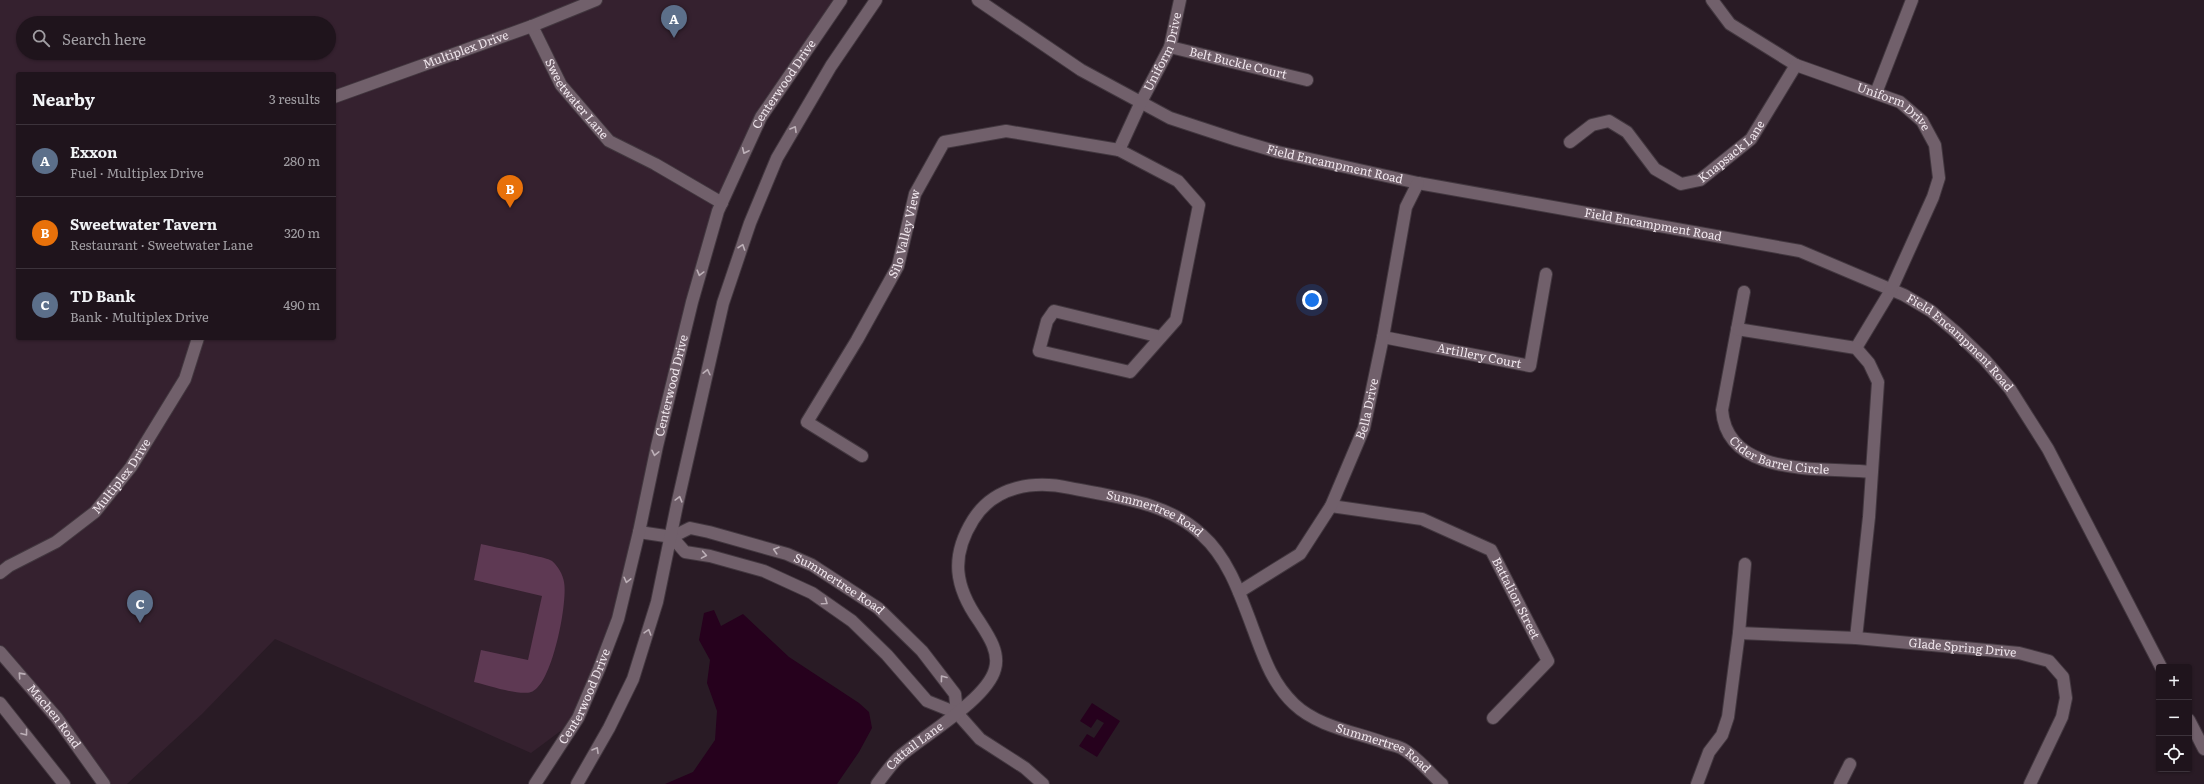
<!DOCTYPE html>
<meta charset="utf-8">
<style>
:root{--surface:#1f141c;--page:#271d25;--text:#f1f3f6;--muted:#a19ea3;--line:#3c333b;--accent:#94cc3c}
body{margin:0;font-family:Literata,serif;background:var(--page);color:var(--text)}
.controls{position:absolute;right:12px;bottom:12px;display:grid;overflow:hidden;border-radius:4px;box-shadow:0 1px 3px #0004}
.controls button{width:36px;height:36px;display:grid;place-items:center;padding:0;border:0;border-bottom:1px solid var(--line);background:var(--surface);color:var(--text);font:20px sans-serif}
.you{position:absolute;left:1312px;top:300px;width:14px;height:14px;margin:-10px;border:3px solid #fff;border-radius:50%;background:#1a73e8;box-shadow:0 0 0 6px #1a73e833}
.badge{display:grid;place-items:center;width:26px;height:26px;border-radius:50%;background:var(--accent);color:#fff;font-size:13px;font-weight:700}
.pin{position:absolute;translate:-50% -33px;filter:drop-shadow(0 1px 2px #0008)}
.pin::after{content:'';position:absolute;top:21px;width:14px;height:12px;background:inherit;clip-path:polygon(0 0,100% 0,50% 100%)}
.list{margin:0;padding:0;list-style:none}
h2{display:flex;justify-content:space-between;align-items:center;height:52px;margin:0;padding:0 16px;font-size:17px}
h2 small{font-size:13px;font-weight:400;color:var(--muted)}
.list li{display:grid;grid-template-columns:26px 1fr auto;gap:12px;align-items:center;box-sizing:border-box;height:72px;padding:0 16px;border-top:1px solid var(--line)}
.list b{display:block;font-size:15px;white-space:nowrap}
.list p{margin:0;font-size:13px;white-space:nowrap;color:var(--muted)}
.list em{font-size:13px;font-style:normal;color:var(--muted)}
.icon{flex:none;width:22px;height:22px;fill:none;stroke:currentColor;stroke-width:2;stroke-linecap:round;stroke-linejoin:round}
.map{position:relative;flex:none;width:2204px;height:784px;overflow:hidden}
.search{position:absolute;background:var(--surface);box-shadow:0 1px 3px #0004;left:16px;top:16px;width:320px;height:44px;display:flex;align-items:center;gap:10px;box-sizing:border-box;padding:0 14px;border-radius:22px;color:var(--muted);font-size:15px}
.panel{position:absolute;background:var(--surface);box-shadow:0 1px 3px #0004;left:16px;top:72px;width:320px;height:268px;border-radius:4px}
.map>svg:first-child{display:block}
.built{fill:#35212f;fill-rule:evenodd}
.green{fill:#5e3953}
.water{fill:#26011d}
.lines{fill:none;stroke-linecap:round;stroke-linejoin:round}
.minor-casing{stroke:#42373f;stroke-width:14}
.minor{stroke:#71606b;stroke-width:12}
.oneway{stroke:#bdb0b8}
.labels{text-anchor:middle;stroke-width:3;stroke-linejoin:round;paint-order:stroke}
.street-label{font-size:12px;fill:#efe5ec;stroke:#291b25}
</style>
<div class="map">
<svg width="2204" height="784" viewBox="0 0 2204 784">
<rect width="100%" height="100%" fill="#291b25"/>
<path class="built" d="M 0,0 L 841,0 L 761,117 L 722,203 L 618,619 L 578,718 L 531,753 L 275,639 L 202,714 L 127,784 L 103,784 L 0,663 ZM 23,23 L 329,23 L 329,53 L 23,53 ZM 18,74 L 334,74 L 334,338 L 18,338 Z"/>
<path class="green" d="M 481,544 C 492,547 547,557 552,561 C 558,566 563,575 564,582 C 568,602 552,686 531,692 C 519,696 487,685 474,682 L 481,650 L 528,660 L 542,596 L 474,580 Z"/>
<g class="water">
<polygon points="714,610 721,626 743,614 789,657 859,703 869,712 872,728 859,752 837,784 665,784 693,772 715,740 717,711 707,683 710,660 699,640 704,613"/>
<polygon points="1092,703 1120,721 1097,757 1079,746 1087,734 1094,738 1104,723 1097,719 1091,728 1080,721"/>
</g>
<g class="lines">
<defs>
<g id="minor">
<path id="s1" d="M 978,0 L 1081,70 L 1170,118 L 1237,140 L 1278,152 L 1418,183 L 1800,251 L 1904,295 L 1931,311 L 1957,333 L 1985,360 L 2010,389 L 2048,449 L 2161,667"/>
<path id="s2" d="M 1712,0 L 1730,24 L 1796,65 L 1900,102 L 1922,121 L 1935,145 L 1939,178 L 1933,197 L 1891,290 L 1856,348"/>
<path id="s3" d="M 532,26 L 561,85 L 609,141 L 655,164 L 722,203"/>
<path id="s4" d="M 1170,47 L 1307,80"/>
<polyline points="1876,93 1912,0"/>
<path id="s5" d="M 334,97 L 532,26 L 596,0"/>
<path id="s6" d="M 1570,142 L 1592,125 L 1609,121 L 1627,132 L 1655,169 L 1681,184 L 1700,180 L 1751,139 L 1796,65"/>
<path id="s7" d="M 1119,150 L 1141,102 L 1170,47 L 1180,0"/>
<path id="s8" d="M 1744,292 L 1722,410 C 1727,478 1822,467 1871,472"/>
<polyline points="1737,329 1856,348 1869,363 1878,382 1869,517 1856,638"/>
<path id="s9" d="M 1383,337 L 1530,366 L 1546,274"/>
<path id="s10" d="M 862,456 L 807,422 L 857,340 L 898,266 L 915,194 L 944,142 L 1006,131 L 1119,150 L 1178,181 L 1199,205 L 1176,320 L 1130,372 L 1039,351 L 1047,321 L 1054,311 L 1161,337"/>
<path id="s11" d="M 1331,506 L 1422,519 L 1491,550 L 1548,661 L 1493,718"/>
<path id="s12" d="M 639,532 L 672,537 L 690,528 L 709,532 L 787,554 L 812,565 L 878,608 L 922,651 L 955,694 L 957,713"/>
<polyline points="672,537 685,552 710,556 764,571 812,593 852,621 887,655 927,701 957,713 980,739 1025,768 1043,784"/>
<path id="s13" d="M 0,573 L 9,566 L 56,542 L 95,512 L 131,467 L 185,379 L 198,338"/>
<path id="s14" d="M 1239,592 L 1300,554 L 1331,506 L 1364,428 L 1383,337 L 1406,207 L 1418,183"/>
<path id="s15" d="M 1739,633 L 1856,638 L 2019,653 L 2049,661 L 2063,677 L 2066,698 L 2062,717 L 2030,784"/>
<path id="s16" d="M 0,652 L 57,718 L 104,784"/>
<polyline points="0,703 64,784"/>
<polyline points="2189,720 2204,749"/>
<path id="s17" d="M 535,784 L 578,718 L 599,669 L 618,619 L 639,532 L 657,446 L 692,302 L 718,211 L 761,117 L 841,0"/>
<polyline points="577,784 609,728 633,679 657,602 677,505 723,303 750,223 777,158 831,66 876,0"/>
<path id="s18" d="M 877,784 C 883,776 890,766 898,758 C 921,737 987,700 995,669 C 1000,652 988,635 979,621 C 955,587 950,557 973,520 C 994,486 1034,480 1070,488 C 1115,497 1168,502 1202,535 C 1228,558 1240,594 1252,626 C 1263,655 1271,682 1294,704 C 1318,727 1356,732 1385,743 C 1391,745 1398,746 1403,749 C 1417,757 1430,773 1442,784"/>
<polyline points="1697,784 1709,752 1722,735 1728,717 1739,633 1745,564"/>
<polyline points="1840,784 1850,764"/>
</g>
</defs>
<use href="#minor" class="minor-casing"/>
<use href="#minor" class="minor"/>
</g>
<defs><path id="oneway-chevron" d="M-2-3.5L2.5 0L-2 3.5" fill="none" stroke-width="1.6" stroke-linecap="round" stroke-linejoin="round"/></defs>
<g class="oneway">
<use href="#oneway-chevron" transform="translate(794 129) rotate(-60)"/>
<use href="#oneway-chevron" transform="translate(745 151) rotate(115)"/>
<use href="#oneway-chevron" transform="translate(742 247) rotate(-71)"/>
<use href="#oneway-chevron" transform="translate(700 273) rotate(105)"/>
<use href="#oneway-chevron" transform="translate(707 372) rotate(-77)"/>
<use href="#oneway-chevron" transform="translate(655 453) rotate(102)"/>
<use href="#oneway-chevron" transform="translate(679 499) rotate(-75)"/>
<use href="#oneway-chevron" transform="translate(776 550) rotate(-163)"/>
<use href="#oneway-chevron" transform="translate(704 555) rotate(10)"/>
<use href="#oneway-chevron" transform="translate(627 580) rotate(104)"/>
<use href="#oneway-chevron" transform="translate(825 602) rotate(35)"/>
<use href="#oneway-chevron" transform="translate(648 632) rotate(-73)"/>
<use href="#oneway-chevron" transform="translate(21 675) rotate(-132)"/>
<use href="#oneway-chevron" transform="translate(943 678) rotate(-127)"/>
<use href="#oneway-chevron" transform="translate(25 733) rotate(52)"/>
<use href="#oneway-chevron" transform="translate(596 750) rotate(-60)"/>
</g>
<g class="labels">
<g class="street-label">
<text dy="4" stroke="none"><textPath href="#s5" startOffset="140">Multiplex Drive</textPath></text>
<text dy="4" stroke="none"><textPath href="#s7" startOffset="108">Uniform Drive</textPath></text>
<text dy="4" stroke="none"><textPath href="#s4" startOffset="70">Belt Buckle Court</textPath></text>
<text dy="4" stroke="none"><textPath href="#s17" startOffset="749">Centerwood Drive</textPath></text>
<text dy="4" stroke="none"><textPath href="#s3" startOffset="86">Sweetwater Lane</textPath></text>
<text dy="4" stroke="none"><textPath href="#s2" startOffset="215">Uniform Drive</textPath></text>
<text dy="4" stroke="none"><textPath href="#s6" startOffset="205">Knapsack Lane</textPath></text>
<text dy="4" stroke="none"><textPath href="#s1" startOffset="397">Field Encampment Road</textPath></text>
<text dy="4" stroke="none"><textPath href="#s1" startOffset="721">Field Encampment Road</textPath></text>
<text dy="4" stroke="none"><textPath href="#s10" startOffset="278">Silo Valley View</textPath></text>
<text dy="4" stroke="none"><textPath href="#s1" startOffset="1057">Field Encampment Road</textPath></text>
<text dy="4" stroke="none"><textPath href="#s9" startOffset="98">Artillery Court</textPath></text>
<text dy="4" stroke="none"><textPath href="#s17" startOffset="425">Centerwood Drive</textPath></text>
<text dy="4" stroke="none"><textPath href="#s14" startOffset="233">Bella Drive</textPath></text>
<text dy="4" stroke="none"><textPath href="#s8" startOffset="203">Cider Barrel Circle</textPath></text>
<text dy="4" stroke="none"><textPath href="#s13" startOffset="158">Multiplex Drive</textPath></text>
<text dy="4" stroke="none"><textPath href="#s18" startOffset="526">Summertree Road</textPath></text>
<text dy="4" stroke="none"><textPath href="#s12" startOffset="214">Summertree Road</textPath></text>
<text dy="4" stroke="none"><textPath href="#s11" startOffset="222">Battalion Street</textPath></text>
<text dy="4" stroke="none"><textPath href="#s15" startOffset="224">Glade Spring Drive</textPath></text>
<text dy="4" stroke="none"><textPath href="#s17" startOffset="101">Centerwood Drive</textPath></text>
<text dy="4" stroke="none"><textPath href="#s16" startOffset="84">Machen Road</textPath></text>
<text dy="4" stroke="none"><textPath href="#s18" startOffset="54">Cattail Lane</textPath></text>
<text dy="4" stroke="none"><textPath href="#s18" startOffset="874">Summertree Road</textPath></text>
</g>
</g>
</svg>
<div class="controls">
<button>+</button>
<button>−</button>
<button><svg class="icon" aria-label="locate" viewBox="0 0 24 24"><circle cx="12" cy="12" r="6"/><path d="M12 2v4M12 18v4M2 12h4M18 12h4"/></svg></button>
</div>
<div class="you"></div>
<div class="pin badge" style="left:674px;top:38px;background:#5c6f8a">A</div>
<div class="pin badge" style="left:510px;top:208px;background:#e8710a">B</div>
<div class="pin badge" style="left:140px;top:623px;background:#5c6f8a">C</div>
<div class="search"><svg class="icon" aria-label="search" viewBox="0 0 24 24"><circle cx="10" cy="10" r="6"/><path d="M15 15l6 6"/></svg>Search here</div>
<section class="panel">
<h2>Nearby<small>3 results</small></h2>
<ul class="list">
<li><span class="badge" style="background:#5c6f8a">A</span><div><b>Exxon</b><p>Fuel · Multiplex Drive</p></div><em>280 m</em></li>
<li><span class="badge" style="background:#e8710a">B</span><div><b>Sweetwater Tavern</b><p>Restaurant · Sweetwater Lane</p></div><em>320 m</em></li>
<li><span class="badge" style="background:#5c6f8a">C</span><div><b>TD Bank</b><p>Bank · Multiplex Drive</p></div><em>490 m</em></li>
</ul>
</section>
</div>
